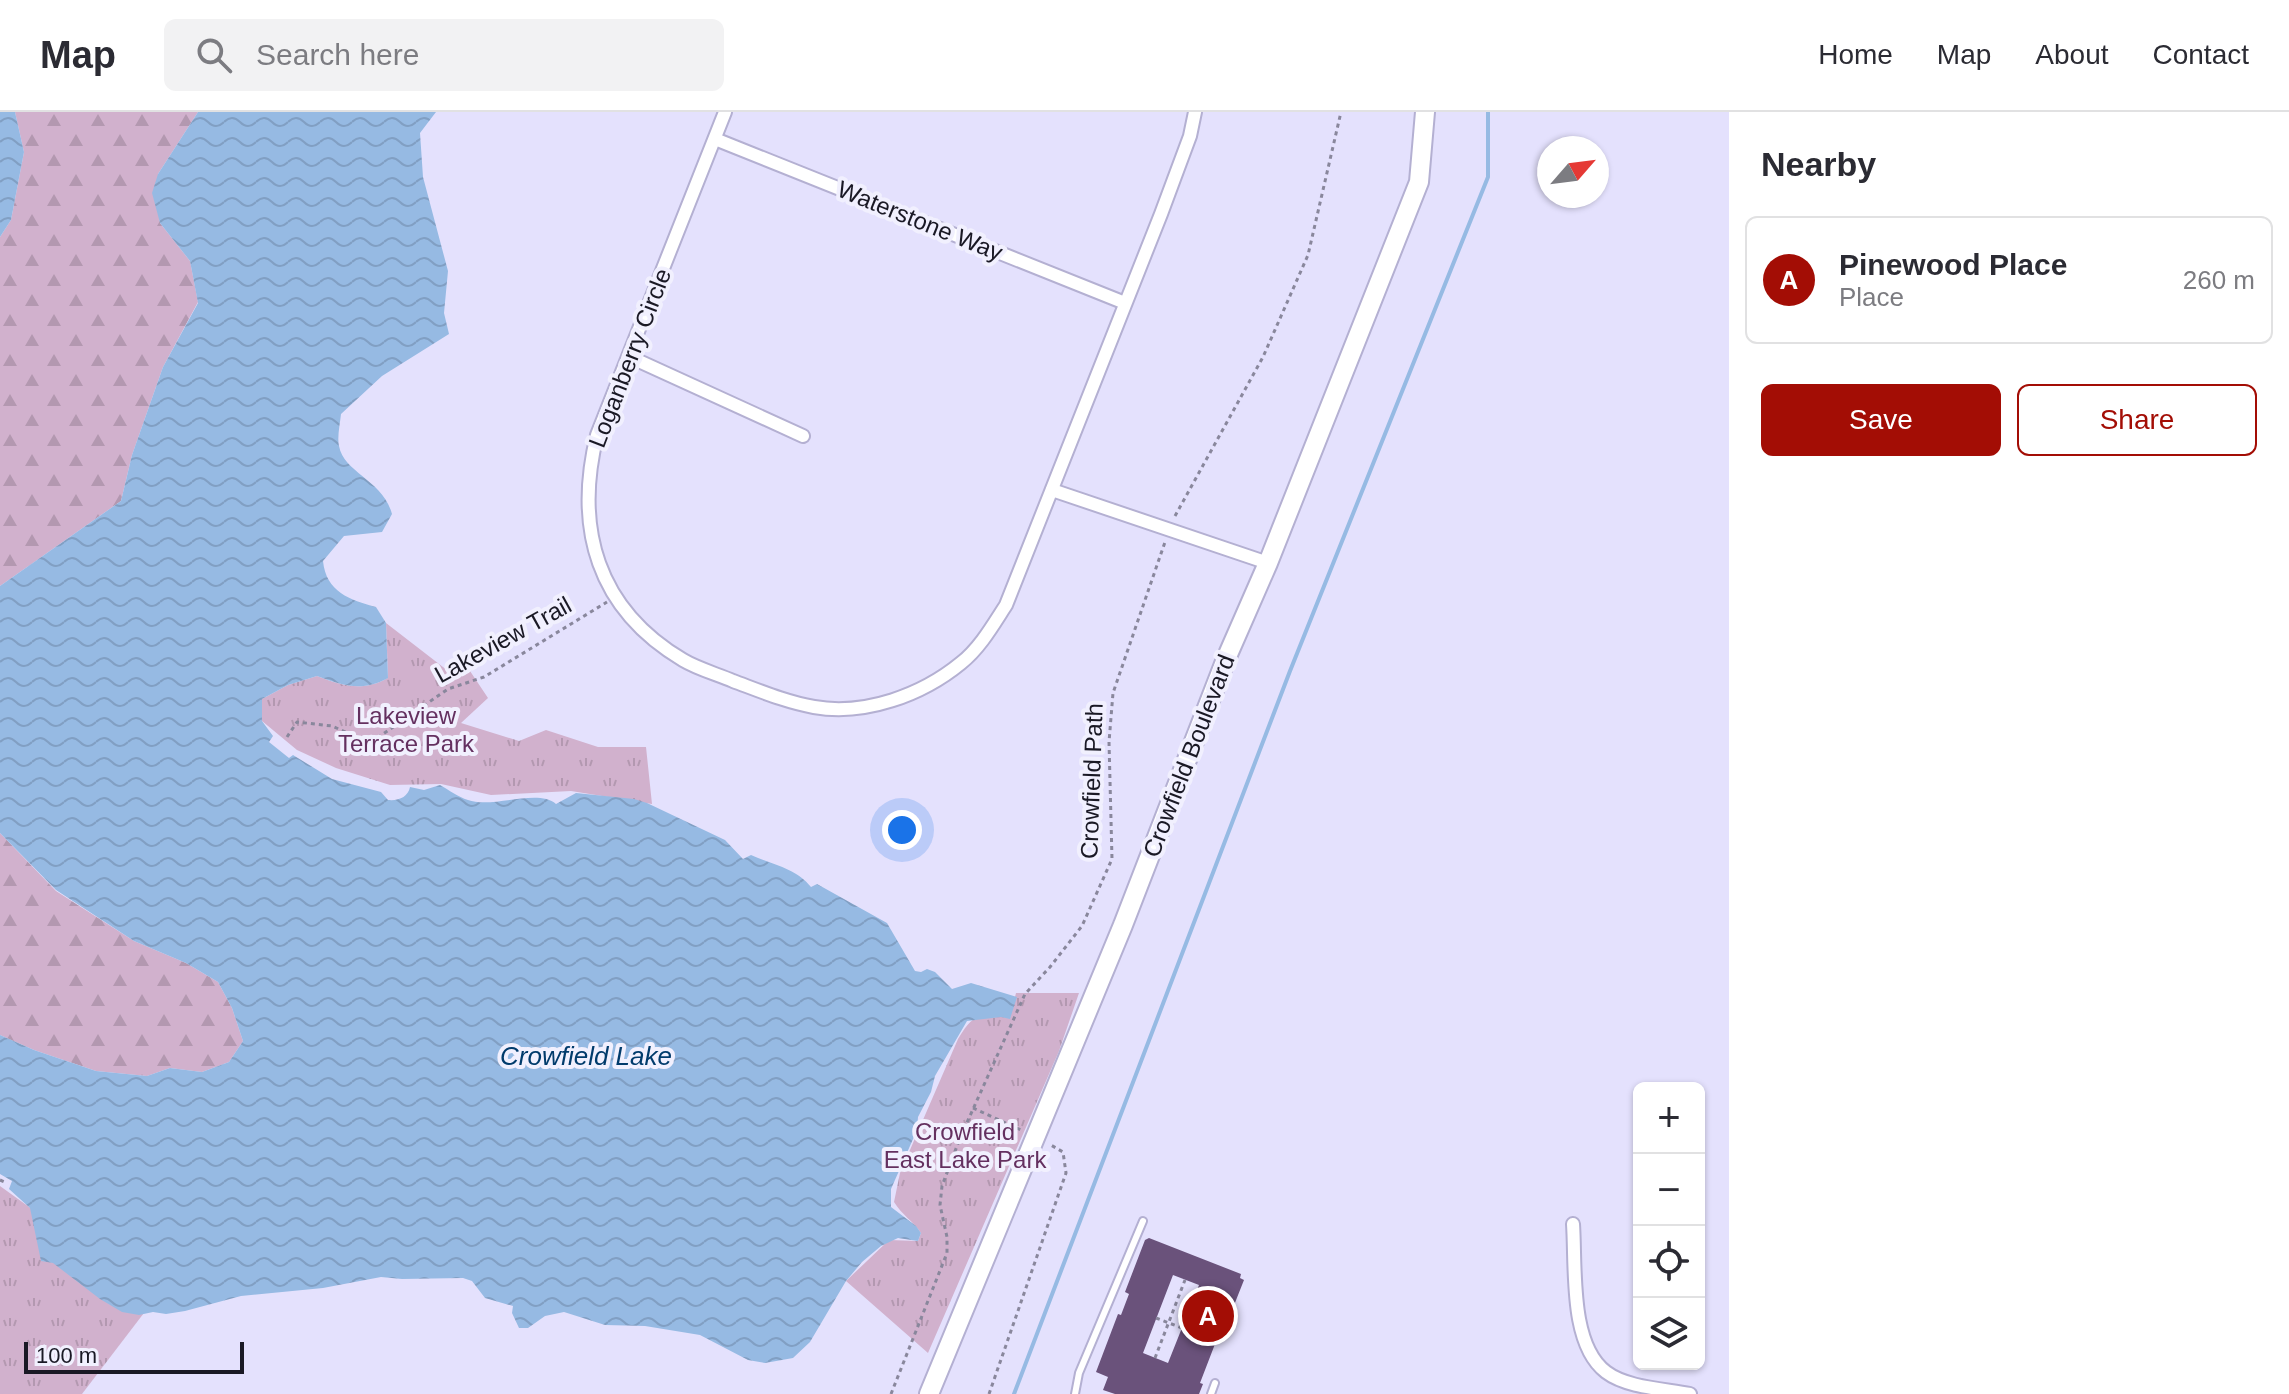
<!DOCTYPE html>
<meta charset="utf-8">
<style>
:root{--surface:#fff;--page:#f2f2f3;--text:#2b2b33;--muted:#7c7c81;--line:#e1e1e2;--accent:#a30d05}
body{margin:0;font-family:Helvetica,sans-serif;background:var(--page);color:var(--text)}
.controls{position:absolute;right:24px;bottom:24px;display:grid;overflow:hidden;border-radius:12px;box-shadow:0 2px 6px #0004}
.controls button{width:72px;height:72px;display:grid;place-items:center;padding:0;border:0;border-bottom:2px solid var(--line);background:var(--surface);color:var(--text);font:40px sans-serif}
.compass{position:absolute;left:1537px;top:24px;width:72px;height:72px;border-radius:50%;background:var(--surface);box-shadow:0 2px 6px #0004;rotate:62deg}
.scale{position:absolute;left:24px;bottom:20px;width:220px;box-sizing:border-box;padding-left:8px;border:4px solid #1a1925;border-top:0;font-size:22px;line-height:28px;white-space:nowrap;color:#1a1925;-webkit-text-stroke:6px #f1f0fe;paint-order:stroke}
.you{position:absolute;left:902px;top:718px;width:28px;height:28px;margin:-20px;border:6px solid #fff;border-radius:50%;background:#1a73e8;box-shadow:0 0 0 12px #1a73e833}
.badge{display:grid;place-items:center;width:52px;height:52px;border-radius:50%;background:var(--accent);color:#fff;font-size:26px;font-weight:700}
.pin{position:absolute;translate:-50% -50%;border:4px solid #fff;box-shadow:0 2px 8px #0006}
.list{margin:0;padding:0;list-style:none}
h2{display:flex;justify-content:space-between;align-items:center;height:104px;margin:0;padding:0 32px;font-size:34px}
h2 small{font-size:26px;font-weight:400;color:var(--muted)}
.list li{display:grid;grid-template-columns:52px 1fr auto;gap:24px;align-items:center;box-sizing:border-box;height:128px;margin:0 16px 16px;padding:0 16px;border:2px solid var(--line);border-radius:12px}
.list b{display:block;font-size:30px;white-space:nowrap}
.list p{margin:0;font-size:26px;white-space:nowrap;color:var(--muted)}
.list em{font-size:26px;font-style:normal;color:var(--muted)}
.actions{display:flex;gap:16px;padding:24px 32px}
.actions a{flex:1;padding:18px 0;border:2px solid var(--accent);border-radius:12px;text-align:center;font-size:28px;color:var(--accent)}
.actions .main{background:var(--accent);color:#fff}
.icon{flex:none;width:44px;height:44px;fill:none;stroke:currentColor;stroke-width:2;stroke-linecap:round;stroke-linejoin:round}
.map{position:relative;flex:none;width:1729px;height:1282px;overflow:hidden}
header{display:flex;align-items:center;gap:48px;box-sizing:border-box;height:112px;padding:0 40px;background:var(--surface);border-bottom:2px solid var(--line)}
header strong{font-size:38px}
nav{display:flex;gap:44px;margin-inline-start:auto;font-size:28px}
.search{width:560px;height:72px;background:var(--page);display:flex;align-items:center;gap:20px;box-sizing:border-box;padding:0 28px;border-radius:12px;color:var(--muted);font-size:30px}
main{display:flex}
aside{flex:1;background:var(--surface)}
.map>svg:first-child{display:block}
.forest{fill:url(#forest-firs)}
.park{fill:url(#park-tufts)}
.water{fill:url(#water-waves)}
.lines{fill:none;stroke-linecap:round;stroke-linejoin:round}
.stream{stroke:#96bae3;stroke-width:4}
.building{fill:#6a527b;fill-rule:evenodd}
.service-casing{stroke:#b4b0d2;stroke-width:10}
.minor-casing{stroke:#b4b0d2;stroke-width:16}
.secondary-casing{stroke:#b4b0d2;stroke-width:22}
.path{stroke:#89879c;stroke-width:3;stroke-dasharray:4 4;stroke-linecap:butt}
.service{stroke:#fff;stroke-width:6}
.minor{stroke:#fff;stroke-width:12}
.secondary{stroke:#fff;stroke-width:18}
.labels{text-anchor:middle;stroke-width:8;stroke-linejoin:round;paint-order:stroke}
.street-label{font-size:24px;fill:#1a1925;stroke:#f1f0fe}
.park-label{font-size:24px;fill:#643060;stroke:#f1f0fe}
.water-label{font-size:26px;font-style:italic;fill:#013b6c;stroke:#f1f0fe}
</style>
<header>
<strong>Map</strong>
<div class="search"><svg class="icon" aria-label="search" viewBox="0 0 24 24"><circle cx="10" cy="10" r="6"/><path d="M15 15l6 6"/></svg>Search here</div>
<nav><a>Home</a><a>Map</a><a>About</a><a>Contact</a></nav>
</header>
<main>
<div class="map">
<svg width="1729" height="1282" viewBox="0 0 1729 1282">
<defs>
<pattern id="forest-firs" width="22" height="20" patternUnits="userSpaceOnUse" patternTransform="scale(2)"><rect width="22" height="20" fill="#d1b1cd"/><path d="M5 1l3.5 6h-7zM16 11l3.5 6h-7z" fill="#b398b0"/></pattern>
<pattern id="park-tufts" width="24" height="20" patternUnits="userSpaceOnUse" patternTransform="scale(2)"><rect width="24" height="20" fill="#d1b1cd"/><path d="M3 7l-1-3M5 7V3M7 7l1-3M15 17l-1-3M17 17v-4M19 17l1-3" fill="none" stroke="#b398b0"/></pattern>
<pattern id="water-waves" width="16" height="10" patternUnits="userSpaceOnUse" patternTransform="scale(2)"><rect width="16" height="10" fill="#96bae3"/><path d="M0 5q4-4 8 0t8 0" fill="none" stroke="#819fc3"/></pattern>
</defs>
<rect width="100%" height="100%" fill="#e4e1fd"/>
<g class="forest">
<polygon points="15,0 198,0 158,62 160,111 190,149 198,190 163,255 132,343 121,389 0,474 0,125 11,108 24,40"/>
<polygon points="0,721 56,779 134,829 186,851 218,870 232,896 243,929 229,950 202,960 170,956 147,964 96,959 34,938 0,923"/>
</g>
<g class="park">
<path d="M 386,511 L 452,562 L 466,553 L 488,586 L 461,611 L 519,629 L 546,618 L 598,635 L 646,635 L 652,692 L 571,679 L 491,683 L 441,672 L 390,673 L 336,656 L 297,638 L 262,609 L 262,587 L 288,573 L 317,564 C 342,574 363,580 388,566 Z"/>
<path d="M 1016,881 L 1079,881 L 1059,939 L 928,1241 L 846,1169 L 889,1128 L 918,1129 L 921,1121 C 913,1109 902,1103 894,1090 L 900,1061 L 958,927 C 975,899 979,903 1010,905 Z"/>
<polygon points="0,1074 43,1105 147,1197 82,1282 0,1282"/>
</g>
<g class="water">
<polygon points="0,0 15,0 24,40 11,108 0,125"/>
<path d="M 198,0 L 436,0 L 420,21 L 423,65 L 448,159 L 444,201 L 449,222 L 382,264 L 341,302 C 340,312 337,325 339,334 C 344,361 383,368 392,402 L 382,420 L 344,424 L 323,449 C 326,480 350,488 376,495 L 386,511 L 388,566 C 363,580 343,574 317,564 L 288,573 L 262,587 L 262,609 L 273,624 L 269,630 L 289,646 L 293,643 L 332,667 L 381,680 L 388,688 C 399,689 408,685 410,675 L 424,678 L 440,673 C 449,678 458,685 468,688 C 492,697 538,676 556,692 L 576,681 L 634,687 L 647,691 L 725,728 L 743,747 L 751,743 C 773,753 796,756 811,775 L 817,772 L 887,811 L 915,859 L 921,860 L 927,857 L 935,860 L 952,877 L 971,871 L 1017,885 L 1010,907 L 1001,905 L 967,909 L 935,964 L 931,980 L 918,1005 L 917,1018 L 891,1077 L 891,1095 L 916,1114 L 921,1121 L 918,1129 L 898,1126 L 881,1134 L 862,1150 L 846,1169 L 810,1230 L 793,1246 L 765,1251 L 748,1248 L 700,1223 L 645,1214 L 605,1213 L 564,1200 L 545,1204 L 528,1216 L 519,1216 L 512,1201 L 513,1194 L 485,1186 L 472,1169 L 463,1166 L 402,1167 L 381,1165 L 323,1176 L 241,1184 L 185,1199 L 166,1202 L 153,1200 L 139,1203 L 122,1200 L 100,1187 L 53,1151 L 41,1149 L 30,1096 L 9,1077 L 12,1069 L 0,1062 L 0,923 L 34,938 L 96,959 L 147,964 L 170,956 L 202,960 L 229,950 L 243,929 L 232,896 L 218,870 L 186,851 L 134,829 L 56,778 L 0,721 L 0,474 L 121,389 L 132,343 L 163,255 L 198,191 L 190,149 L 160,111 L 152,81 L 158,62 Z"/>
</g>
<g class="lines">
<polyline class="stream" points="1014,1282 1290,559 1488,65 1488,0"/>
</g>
<path class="building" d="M 1149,1126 L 1241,1162 L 1240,1166 L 1244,1168 L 1223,1221 L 1220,1219 L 1200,1271 L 1203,1272 L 1199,1282 L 1115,1282 L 1103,1278 L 1108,1265 L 1096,1260 L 1118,1202 L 1121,1203 L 1129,1182 L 1125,1180 L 1145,1128 ZM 1173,1163 L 1199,1173 L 1168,1251 L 1143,1241 Z"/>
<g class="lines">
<defs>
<g id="service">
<polyline points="1075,1282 1079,1261 1143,1109"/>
<polyline points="1211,1282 1215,1271"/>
</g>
<g id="minor">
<path d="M 725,0 L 597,323 C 574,416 597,497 683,548 C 698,557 717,562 733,569 C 760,579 786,590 814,595 C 865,604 922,583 961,551 C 980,536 993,513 1006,493 L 1161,102 L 1190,24 L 1195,0"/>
<polyline points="715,27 1125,191"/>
<polyline points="630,245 803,324"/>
<polyline points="1052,378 1268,451"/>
<path d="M 1573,1112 C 1576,1155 1569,1232 1606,1260 C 1627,1276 1665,1277 1690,1282"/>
</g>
<polyline id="secondary" points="929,1282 1123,813 1226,547 1268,451 1419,70 1425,0"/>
</defs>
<use href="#service" class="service-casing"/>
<use href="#minor" class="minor-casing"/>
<use href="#secondary" class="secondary-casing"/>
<g class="path">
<polyline points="1175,404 1263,245 1308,143 1341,0"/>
<polyline points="287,625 297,610 332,614 370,631 448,577 484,565 607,490"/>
<polyline points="973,996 1021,1018"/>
<polyline points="0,1068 7,1071"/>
<polyline points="1156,1206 1182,1216"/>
<polyline points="1155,1246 1185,1168"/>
<polyline points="891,1282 947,1141 947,1125 940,1093 942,1074 960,1026 1025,882 1050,855 1082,814 1112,747 1109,630 1113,581 1165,430"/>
<polyline points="989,1282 1066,1061 1063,1040 1049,1032"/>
</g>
<use href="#service" class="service"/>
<use href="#minor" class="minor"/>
<use href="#secondary" class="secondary"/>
</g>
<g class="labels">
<g class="street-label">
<text transform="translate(920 109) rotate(22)" y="8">Waterstone Way</text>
<text transform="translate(630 246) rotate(-69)" y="8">Loganberry Circle</text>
<text transform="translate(503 528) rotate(-29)" y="8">Lakeview Trail</text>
<text transform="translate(1189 644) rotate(-69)" y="8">Crowfield Boulevard</text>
<text transform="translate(1092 669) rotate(-88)" y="8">Crowfield Path</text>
</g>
<g class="park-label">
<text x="406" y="612">Lakeview<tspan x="406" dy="28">Terrace Park</tspan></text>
<text x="965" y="1028">Crowfield<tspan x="965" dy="28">East Lake Park</tspan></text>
</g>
<g class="water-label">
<text x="586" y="953">Crowfield Lake</text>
</g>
</g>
</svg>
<div class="controls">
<button>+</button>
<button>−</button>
<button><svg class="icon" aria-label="locate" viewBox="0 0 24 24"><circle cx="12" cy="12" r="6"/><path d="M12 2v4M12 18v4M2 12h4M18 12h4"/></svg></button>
<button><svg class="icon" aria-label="layers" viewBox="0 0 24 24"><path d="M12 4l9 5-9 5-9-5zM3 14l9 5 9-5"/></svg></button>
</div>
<svg class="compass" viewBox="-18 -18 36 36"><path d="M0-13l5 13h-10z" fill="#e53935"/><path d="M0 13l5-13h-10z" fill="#7c7c81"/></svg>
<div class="scale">100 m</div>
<div class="you"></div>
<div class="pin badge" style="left:1208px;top:1204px">A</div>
</div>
<aside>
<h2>Nearby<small></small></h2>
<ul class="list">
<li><span class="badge">A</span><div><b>Pinewood Place</b><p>Place</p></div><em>260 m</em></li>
</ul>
<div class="actions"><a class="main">Save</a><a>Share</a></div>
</aside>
</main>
